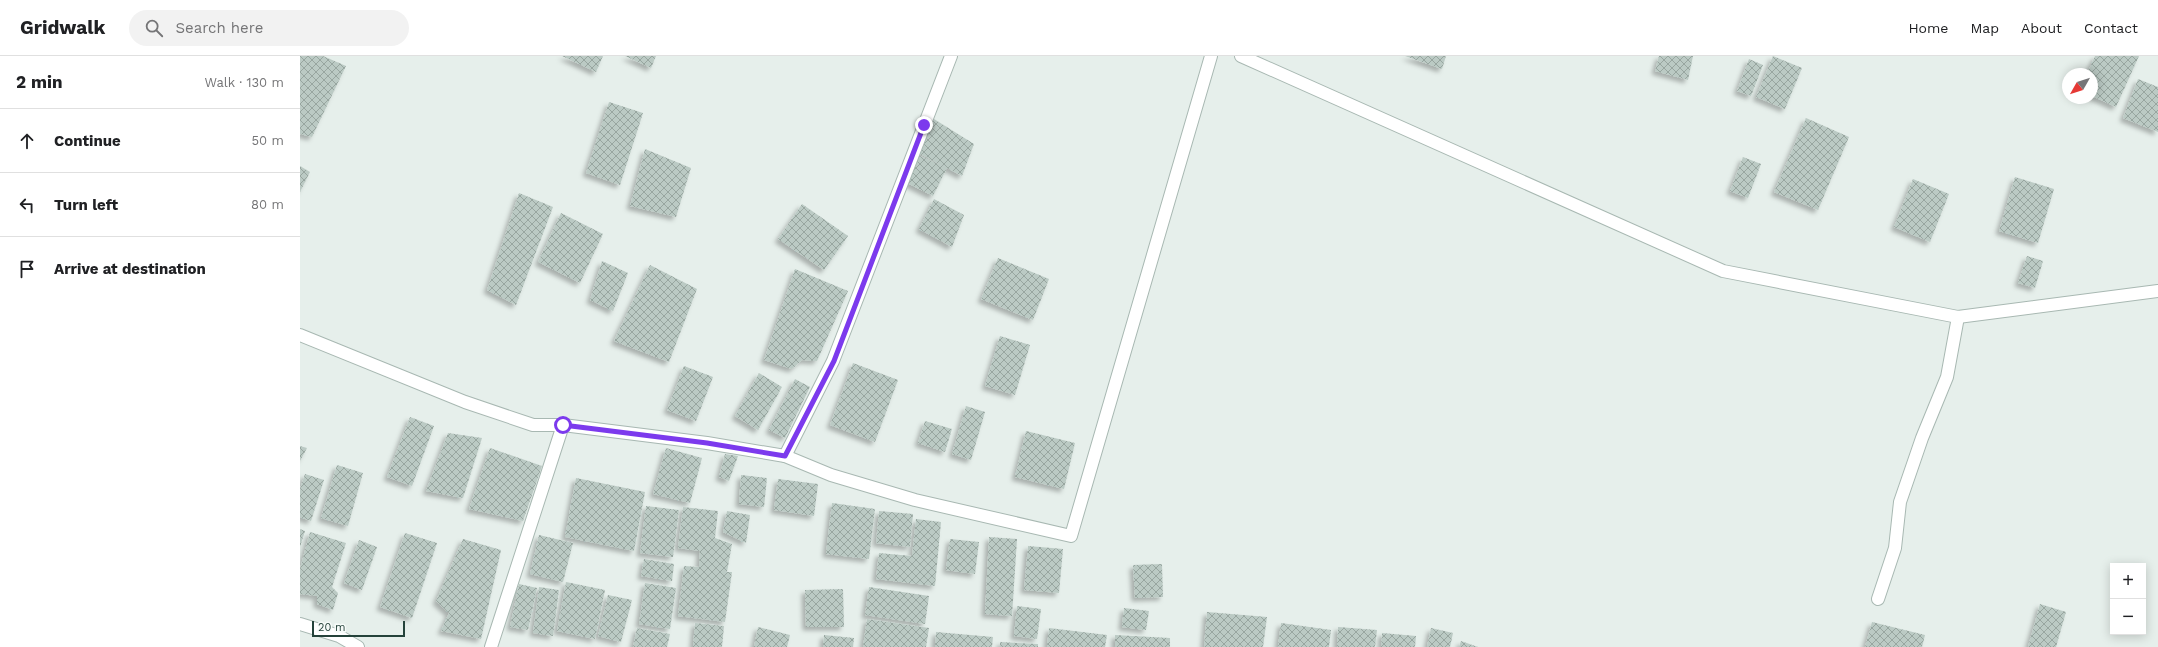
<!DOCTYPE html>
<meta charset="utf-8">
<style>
:root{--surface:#fff;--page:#f2f2f2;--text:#202124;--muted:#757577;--line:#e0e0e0}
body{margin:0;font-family:"Work Sans",sans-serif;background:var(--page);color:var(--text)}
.controls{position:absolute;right:12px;bottom:12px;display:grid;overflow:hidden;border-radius:0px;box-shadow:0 2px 10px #0003}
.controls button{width:36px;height:36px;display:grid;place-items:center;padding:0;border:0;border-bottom:1px solid var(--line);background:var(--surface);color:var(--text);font:20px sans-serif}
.compass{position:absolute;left:1762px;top:12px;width:36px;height:36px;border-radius:50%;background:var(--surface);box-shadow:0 2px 10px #0003;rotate:231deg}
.scale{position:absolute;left:12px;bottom:10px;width:93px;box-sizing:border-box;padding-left:4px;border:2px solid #24423a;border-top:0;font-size:11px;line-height:14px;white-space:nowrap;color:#24423a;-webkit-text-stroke:3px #f7fbf9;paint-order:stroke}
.stop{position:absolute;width:12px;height:12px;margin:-9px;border:3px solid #7c3aed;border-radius:50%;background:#fff}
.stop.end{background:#7c3aed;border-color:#fff;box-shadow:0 1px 4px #0008}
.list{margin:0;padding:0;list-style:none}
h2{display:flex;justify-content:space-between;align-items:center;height:52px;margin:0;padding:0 16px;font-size:17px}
h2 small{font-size:13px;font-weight:400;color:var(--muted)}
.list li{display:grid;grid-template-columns:26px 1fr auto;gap:12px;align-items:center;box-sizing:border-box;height:64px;padding:0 16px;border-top:1px solid var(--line)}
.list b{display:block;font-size:15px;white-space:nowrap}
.list em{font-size:13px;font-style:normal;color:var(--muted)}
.icon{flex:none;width:22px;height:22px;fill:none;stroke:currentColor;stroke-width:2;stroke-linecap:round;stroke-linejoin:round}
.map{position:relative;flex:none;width:1858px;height:591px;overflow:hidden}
header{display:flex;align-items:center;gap:24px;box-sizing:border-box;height:56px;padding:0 20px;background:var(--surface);border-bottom:1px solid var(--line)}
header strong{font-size:19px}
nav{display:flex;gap:22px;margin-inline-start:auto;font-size:14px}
.search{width:280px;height:36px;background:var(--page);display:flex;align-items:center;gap:10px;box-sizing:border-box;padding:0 14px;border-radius:22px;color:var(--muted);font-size:15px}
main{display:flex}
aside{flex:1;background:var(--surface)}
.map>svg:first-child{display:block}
.building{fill:url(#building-cross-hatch);filter:url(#shadow)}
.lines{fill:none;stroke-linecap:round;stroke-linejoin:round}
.minor-casing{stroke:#a8b8b2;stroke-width:14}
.minor{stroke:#fff;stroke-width:12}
.route{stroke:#7c3aed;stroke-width:5}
</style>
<header>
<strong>Gridwalk</strong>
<div class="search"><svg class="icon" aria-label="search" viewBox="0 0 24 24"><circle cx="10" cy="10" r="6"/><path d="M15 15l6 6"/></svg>Search here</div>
<nav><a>Home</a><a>Map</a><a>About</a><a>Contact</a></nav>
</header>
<main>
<aside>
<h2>2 min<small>Walk · 130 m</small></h2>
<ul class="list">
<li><svg class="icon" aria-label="ahead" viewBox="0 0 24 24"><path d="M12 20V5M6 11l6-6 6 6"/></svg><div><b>Continue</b></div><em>50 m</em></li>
<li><svg class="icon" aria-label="left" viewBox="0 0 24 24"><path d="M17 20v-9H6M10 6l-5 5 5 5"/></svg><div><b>Turn left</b></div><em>80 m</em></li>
<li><svg class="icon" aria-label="arrive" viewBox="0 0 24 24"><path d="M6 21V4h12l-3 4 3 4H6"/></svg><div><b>Arrive at destination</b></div></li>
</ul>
</aside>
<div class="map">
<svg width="1858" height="591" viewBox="0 0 1858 591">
<defs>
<pattern id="building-cross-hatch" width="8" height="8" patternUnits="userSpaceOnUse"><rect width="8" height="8" fill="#bbcac4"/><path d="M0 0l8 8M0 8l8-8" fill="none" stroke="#98a6a0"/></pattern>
<filter id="shadow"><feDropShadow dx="-3.5" dy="3.5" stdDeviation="2" flood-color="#0004"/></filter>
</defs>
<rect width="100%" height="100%" fill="#e6efeb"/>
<g class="building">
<polygon points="0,0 23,0 46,10 12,81 0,78"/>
<polygon points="262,0 303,0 296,16"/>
<polygon points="325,0 356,0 351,12"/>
<polygon points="1105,0 1146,0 1142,13"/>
<polygon points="1359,0 1393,0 1388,24 1355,15"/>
<polygon points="1473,0 1502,12 1485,53 1456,41"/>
<polygon points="1795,0 1839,0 1816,51 1792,40 1792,18 1787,18"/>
<polygon points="1449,3 1463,9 1451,40 1437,35"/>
<polygon points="1838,23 1858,31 1858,76 1823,62"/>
<polygon points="309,46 343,57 320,129 286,117"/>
<polygon points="1506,62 1549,81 1518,154 1474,136"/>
<polygon points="634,63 674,88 662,120 647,112 633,140 605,126 618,99 645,111 620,98"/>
<polygon points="345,93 391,112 376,161 330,150"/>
<polygon points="1443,101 1461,108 1448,142 1430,135"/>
<polygon points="0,110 10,116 0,136"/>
<polygon points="1715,121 1754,133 1738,187 1699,175"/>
<polygon points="1613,123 1649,138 1630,186 1594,171"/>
<polygon points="219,137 253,151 216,249 187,234"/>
<polygon points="634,143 664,159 652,191 619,173"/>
<polygon points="502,148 548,180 524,214 478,183"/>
<polygon points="261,157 303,178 280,227 238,206"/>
<polygon points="1727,200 1743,205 1735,232 1718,227"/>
<polygon points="698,202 749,223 733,264 681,243"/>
<polygon points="302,205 328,217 313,255 290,244"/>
<polygon points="350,209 397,233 369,306 314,285"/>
<polygon points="495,213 548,235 517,305 502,304 492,313 464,304"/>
<polygon points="700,280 730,289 715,339 685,330"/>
<polygon points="553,307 598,324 575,386 530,369"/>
<polygon points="384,310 413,321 396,365 367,354"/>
<polygon points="459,317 482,331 458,374 435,360"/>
<polygon points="495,323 510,331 485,382 469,374"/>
<polygon points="666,350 685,356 671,404 652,398"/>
<polygon points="110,361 134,370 112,430 87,421"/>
<polygon points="625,365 652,373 645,396 618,387"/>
<polygon points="726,375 775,387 764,433 715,421"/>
<polygon points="148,377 182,382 163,442 126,435"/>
<polygon points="0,390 7,392 0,405"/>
<polygon points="190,392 242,410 223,465 169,453"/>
<polygon points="366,392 402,402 390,447 353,438"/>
<polygon points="425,398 438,400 429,425 419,421"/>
<polygon points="37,409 63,417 48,470 21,462"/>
<polygon points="5,418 24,424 11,465 0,461 0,433"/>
<polygon points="441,419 467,422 464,451 439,448"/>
<polygon points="276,422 345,436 334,495 265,481"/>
<polygon points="478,423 518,428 514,460 474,454"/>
<polygon points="532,447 575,453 569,503 526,498"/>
<polygon points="346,450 379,454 373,501 340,497"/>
<polygon points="383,451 418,455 415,482 432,488 427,516 432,516 425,566 378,560 384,510 399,511 400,495 378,492"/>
<polygon points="427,455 450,459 446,487 423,476"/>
<polygon points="579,455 613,458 610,491 576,487"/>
<polygon points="616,463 641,466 635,530 576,523 579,497 612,500"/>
<polygon points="0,473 5,475 0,491"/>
<polygon points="10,476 46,487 32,531 38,537 33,554 17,548 17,540 0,538 0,513"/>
<polygon points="105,477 137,487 112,562 80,551"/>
<polygon points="239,479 273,487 263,526 230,518"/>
<polygon points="689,481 717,483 712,560 685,558"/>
<polygon points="163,483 201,494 181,583 141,575 149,557 136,545"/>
<polygon points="650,483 679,486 675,518 646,514"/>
<polygon points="59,484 77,491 62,534 44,527"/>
<polygon points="728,490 763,493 759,537 724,534"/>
<polygon points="344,503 374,508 372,525 341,520"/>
<polygon points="862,508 863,541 835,542 833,509"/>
<polygon points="266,526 305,534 295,583 257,575"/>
<polygon points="345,527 376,532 370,573 339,568"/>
<polygon points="219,528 237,532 228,574 210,571"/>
<polygon points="239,531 259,534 253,580 233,577"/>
<polygon points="569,531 629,540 625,568 565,559"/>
<polygon points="543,533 544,571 506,571 505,534"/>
<polygon points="308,539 332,544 321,586 298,580"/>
<polygon points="1740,548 1766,556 1756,591 1728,591"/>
<polygon points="717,550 741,553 737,583 714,580"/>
<polygon points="824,552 849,555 846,574 822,571"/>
<polygon points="907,556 967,561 963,591 904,591"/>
<polygon points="567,563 629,572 626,591 563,591"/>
<polygon points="1572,566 1625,579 1622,591 1565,591"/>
<polygon points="395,567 424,570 422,591 393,591"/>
<polygon points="981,567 1031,574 1029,591 978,591"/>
<polygon points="458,571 490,579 487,591 454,591"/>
<polygon points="1038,571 1077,574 1075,591 1037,591"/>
<polygon points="337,572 370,578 367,591 333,591"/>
<polygon points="749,572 807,579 805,591 747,591"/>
<polygon points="1131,572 1153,577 1150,591 1127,591"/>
<polygon points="636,576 693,581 692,591 635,591"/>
<polygon points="1082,577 1116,580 1115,591 1081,591"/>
<polygon points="524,579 554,582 553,591 523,591"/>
<polygon points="815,579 870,582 870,591 815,591"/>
<polygon points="1161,585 1178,591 1159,591"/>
<polygon points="700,586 738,588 738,591 700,591"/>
</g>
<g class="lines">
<defs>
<g id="minor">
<polyline points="941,0 1423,215 1658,261 1858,235"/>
<polyline points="0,279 165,346 233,369 263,369 407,387 485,400 531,419 615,444 771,480 911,0"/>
<polyline points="485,400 533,305 651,0"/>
<polyline points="1578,543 1595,492 1600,446 1622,382 1647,321 1658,261"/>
<polyline points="0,568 39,580 58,591"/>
<polyline points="191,591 263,369"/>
</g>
</defs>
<use href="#minor" class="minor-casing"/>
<use href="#minor" class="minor"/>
</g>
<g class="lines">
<polyline class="route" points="263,369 407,387 485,400 534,305 624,69"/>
</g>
</svg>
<div class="controls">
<button>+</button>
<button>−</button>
</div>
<svg class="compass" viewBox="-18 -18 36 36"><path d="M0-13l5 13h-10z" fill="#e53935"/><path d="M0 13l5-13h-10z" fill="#757577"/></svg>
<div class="scale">20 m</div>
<div class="stop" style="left:263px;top:369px"></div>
<div class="stop end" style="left:624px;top:69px"></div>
</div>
</main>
